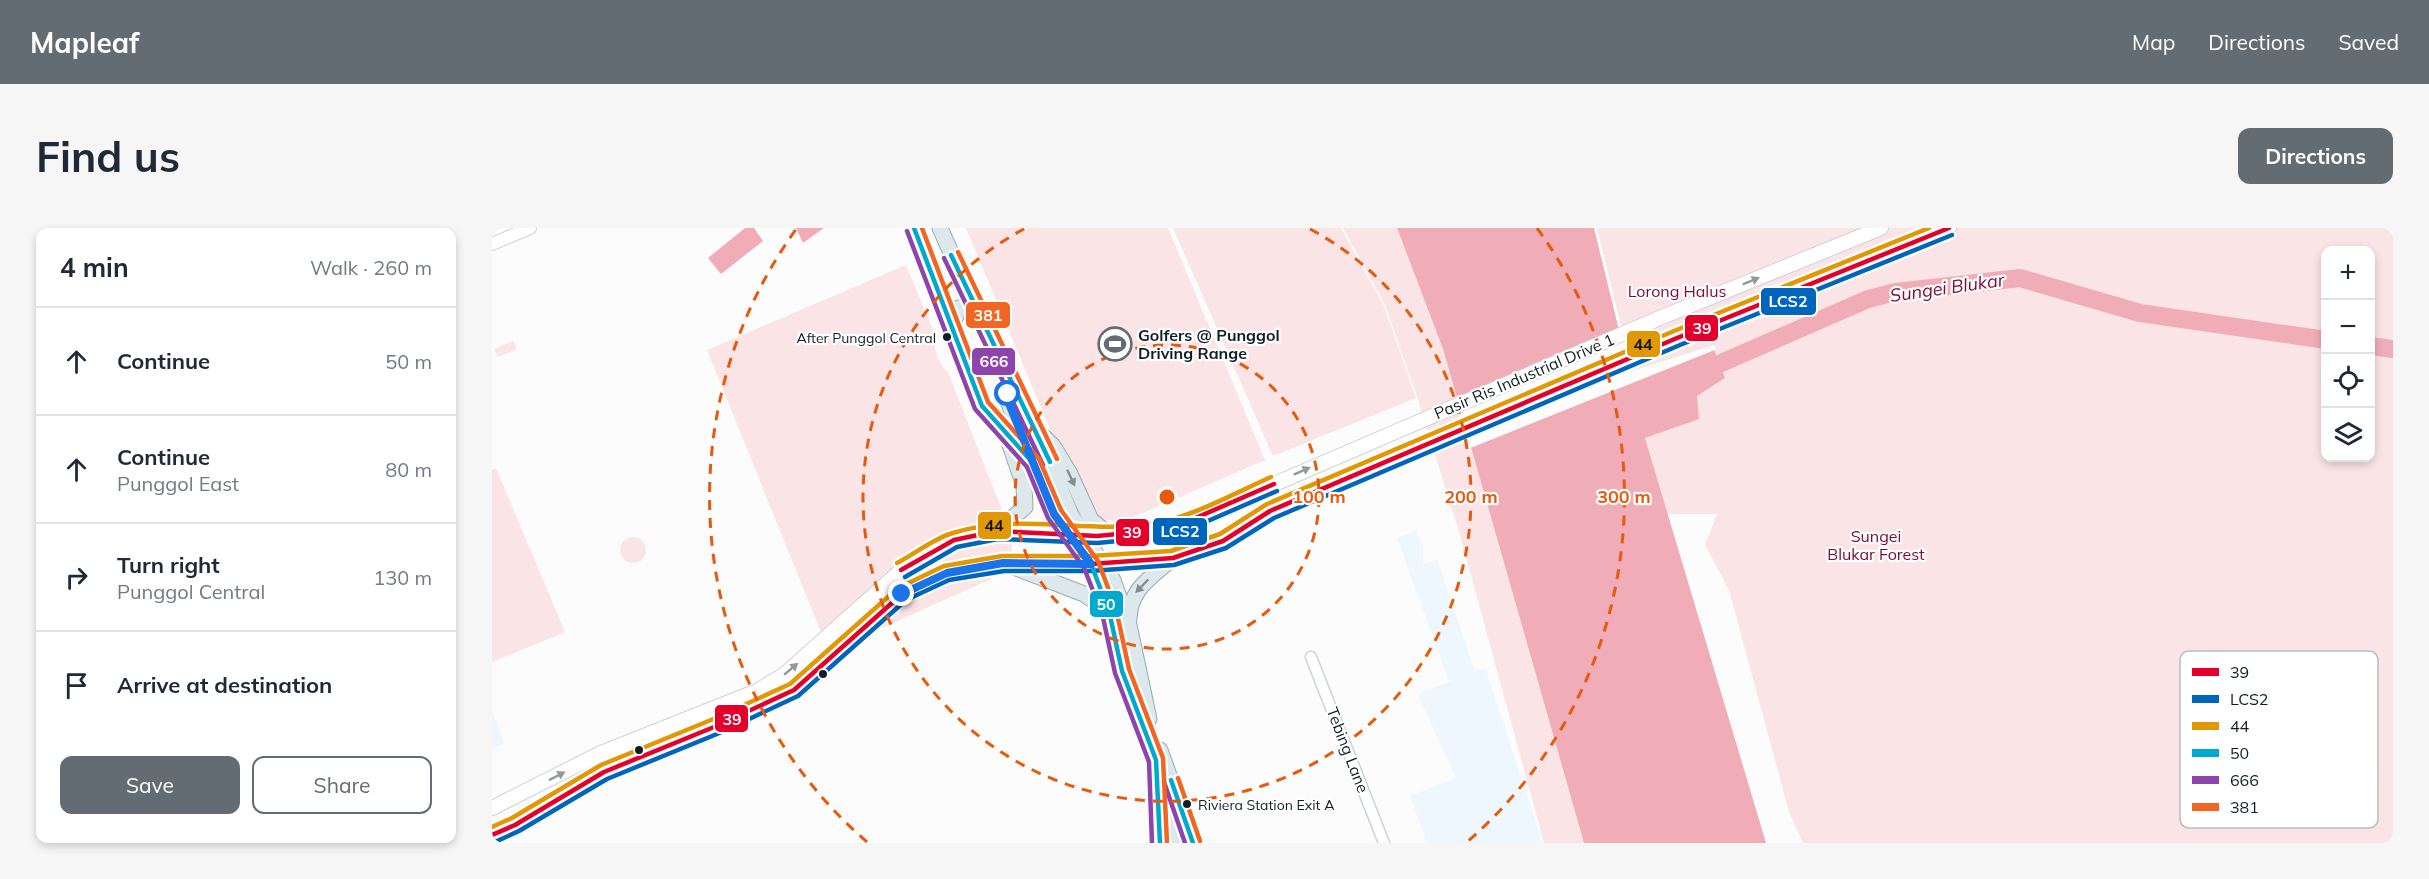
<!DOCTYPE html>
<meta charset="utf-8">
<style>
:root{--surface:#fff;--page:#f6f6f7;--text:#1f2937;--muted:#747a83;--line:#e0e1e3;--accent:#636c72}
body{margin:0;font-family:Mulish,sans-serif;background:var(--page);color:var(--text)}
.controls{position:absolute;right:18px;top:18px;display:grid;overflow:hidden;border-radius:12px;box-shadow:0 3px 9px #0003}
.controls button{width:54px;height:54px;display:grid;place-items:center;padding:0;border:0;border-bottom:2px solid var(--line);background:var(--surface);color:var(--text);font:30px sans-serif}
.stop{position:absolute;width:18px;height:18px;margin:-14px;border:4px solid #1a73e8;border-radius:50%;background:#fff}
.stop.end{background:#1a73e8;border-color:#fff;box-shadow:0 2px 6px #0008}
.list{margin:0;padding:0;list-style:none}
h2{display:flex;justify-content:space-between;align-items:center;height:78px;margin:0;padding:0 24px;font-size:26px}
h2 small{font-size:20px;font-weight:400;color:var(--muted)}
.list li{display:grid;grid-template-columns:39px 1fr auto;gap:18px;align-items:center;box-sizing:border-box;height:108px;padding:0 24px;border-top:2px solid var(--line)}
.list b{display:block;font-size:22px;white-space:nowrap}
.list p{margin:0;font-size:20px;white-space:nowrap;color:var(--muted)}
.list em{font-size:20px;font-style:normal;color:var(--muted)}
.actions{display:flex;gap:12px;padding:18px 24px}
.actions a{flex:1;padding:14px 0;border:2px solid var(--accent);border-radius:12px;text-align:center;font-size:21px;color:var(--accent)}
.actions .main{background:var(--accent);color:#fff}
.icon{flex:none;width:33px;height:33px;fill:none;stroke:currentColor;stroke-width:2;stroke-linecap:round;stroke-linejoin:round}
.map{position:relative;flex:none;width:1901px;height:615px;overflow:hidden;border-radius:12px}
header{display:flex;align-items:center;gap:36px;box-sizing:border-box;height:84px;padding:0 30px;background:var(--accent);color:#fff}
header strong{font-size:28px}
nav{display:flex;gap:33px;margin-inline-start:auto;font-size:21px}
.intro{display:flex;align-items:center;justify-content:space-between;box-sizing:border-box;height:144px;padding:0 36px}
h1{margin:0;font-size:42px}
.button{padding:15px 27px;border-radius:12px;background:var(--accent);color:#fff;font-size:21px;font-weight:700}
main{display:flex;gap:36px;padding:0 36px}
aside{flex:1;background:var(--surface);border-radius:12px;box-shadow:0 3px 9px #0003}
.map>svg:first-child{display:block}
.built{fill:#edf7fd}
.green{fill:#fae4e6;fill-rule:evenodd}
.water{fill:#f0adb8}
.pier{fill:#fcfcfc}
.lines{fill:none;stroke-linecap:round;stroke-linejoin:round}
.river{stroke:#f0adb8;stroke-width:18}
.minor-casing{stroke:#ccd3d7;stroke-width:13}
.tertiary-casing{stroke:#ccd3d7;stroke-width:14}
.secondary-casing{stroke:#ccd3d7;stroke-width:16}
.primary-casing{stroke:#96abb2;stroke-width:17}
.minor{stroke:#fff;stroke-width:10}
.tertiary{stroke:#fff;stroke-width:12}
.secondary{stroke:#fff;stroke-width:14}
.primary{stroke:#dde8ec;stroke-width:15}
.bus-1-casing{stroke:#fff;stroke-width:9}
.bus-2-casing{stroke:#fff;stroke-width:9}
.bus-3-casing{stroke:#fff;stroke-width:9}
.bus-4-casing{stroke:#fff;stroke-width:9}
.bus-5-casing{stroke:#fff;stroke-width:9}
.bus-6-casing{stroke:#fff;stroke-width:9}
.bus-1{stroke:#e4002b;stroke-width:4.5}
.bus-2{stroke:#0065bd;stroke-width:4.5}
.bus-3{stroke:#e09804;stroke-width:4.5}
.bus-4{stroke:#00a9ce;stroke-width:4.5}
.bus-5{stroke:#8e44ad;stroke-width:4.5}
.bus-6{stroke:#f26522;stroke-width:4.5}
.oneway{fill:#939a9e}
.oneway2{fill:#818e93}
.route{stroke:#1a73e8;stroke-width:8}
.ring{fill:none;stroke:#e8590c;stroke-width:3;stroke-dasharray:10 8}
.bus-dot{fill:#101f27;stroke:#fff;stroke-width:2}
.labels{text-anchor:middle;stroke-width:4.5;stroke-linejoin:round;paint-order:stroke}
.bus-label{font-size:14px;fill:#101f27;stroke:#fff;text-anchor:end}
.park-label{font-size:16px;fill:#810c33;stroke:#fff}
.poi-label{font-size:16px;font-weight:bold;fill:#101f27;stroke:#fff;text-anchor:start}
.street-label{font-size:16px;fill:#101f27;stroke:#fff}
.water-label{font-size:18px;font-style:italic;fill:#820e34;stroke:#fff}
.key{fill:#fff;stroke:#b7bcbe;stroke-width:1.5}
.key-label{font-size:16px;fill:#101f27}
.centre{fill:#e8590c;stroke:#fff;stroke-width:3}
.ring-label{font-size:18px;text-anchor:middle;font-weight:bold;fill:#e8590c;stroke:#fff;stroke-width:4.5;stroke-linejoin:round;paint-order:stroke}
.line-badge{stroke:#fff;stroke-width:2}
.badge-label{font-size:16px;text-anchor:middle;font-weight:bold;fill:#fff}
.pale-badge-label{font-size:16px;text-anchor:middle;font-weight:bold;fill:#111}
</style>
<header>
<strong>Mapleaf</strong>
<nav><a>Map</a><a>Directions</a><a>Saved</a></nav>
</header>
<div class="intro"><h1>Find us</h1><a class="button">Directions</a></div>
<main>
<aside>
<h2>4 min<small>Walk · 260 m</small></h2>
<ul class="list">
<li><svg class="icon" aria-label="ahead" viewBox="0 0 24 24"><path d="M12 20V5M6 11l6-6 6 6"/></svg><div><b>Continue</b></div><em>50 m</em></li>
<li><svg class="icon" aria-label="ahead" viewBox="0 0 24 24"><path d="M12 20V5M6 11l6-6 6 6"/></svg><div><b>Continue</b><p>Punggol East</p></div><em>80 m</em></li>
<li><svg class="icon" aria-label="right" viewBox="0 0 24 24"><path d="M7 20v-9h11M14 6l5 5-5 5"/></svg><div><b>Turn right</b><p>Punggol Central</p></div><em>130 m</em></li>
<li><svg class="icon" aria-label="arrive" viewBox="0 0 24 24"><path d="M6 21V4h12l-3 4 3 4H6"/></svg><div><b>Arrive at destination</b></div></li>
</ul>
<div class="actions"><a class="main">Save</a><a>Share</a></div>
</aside>
<div class="map">
<svg width="1901" height="615" viewBox="0 0 1901 615">
<rect width="100%" height="100%" fill="#fcfcfc"/>
<g class="built">
<polygon points="924,303 931,318 931,336 945,331 983,443 993,440 1051,615 935,615 918,568 964,550 926,466 966,450 957,453 905,310"/>
<polygon points="0,483 13,515 0,521"/>
</g>
<g class="green">
<polygon points="474,0 676,0 773,232 630,294 606,291 591,280"/>
<polygon points="681,0 849,0 892,78 924,170 781,228"/>
<polygon points="851,0 905,0 951,121 1092,615 1052,615 968,307 925,169 893,77"/>
<path d="M 1105,0 L 1901,0 L 1901,615 L 1311,615 L 1297,584 L 1237,362 L 1213,317 L 1225,286 L 1175,286 L 1153,210 L 1205,168 L 1233,150 L 1222,121 L 1224,120 L 1222,117 L 1140,143 ZM 1834,22 L 1878,22 L 1878,230 L 1834,230 Z"/>
<path d="M 414,37 L 443,107 C 440,117 447,138 456,144 L 518,303 C 523,329 519,336 499,351 L 337,424 L 215,122 Z"/>
<polygon points="21,113 25,121 6,129 2,121"/>
<polygon points="4,240 73,404 0,434 0,242"/>
<circle cx="141" cy="322" r="13"/>
</g>
<g class="water">
<polygon points="253,0 262,0 271,13 229,46 216,30"/>
<polygon points="304,0 332,0 311,15"/>
<polygon points="905,0 1102,0 1138,147 1222,121 1233,150 1205,168 1207,191 1153,210 1274,615 1092,615 951,121"/>
</g>
<polygon class="pier" points="1129,102 1140,143 1221,118 1225,121 976,221 963,173"/>
<g class="lines">
<g class="river">
<polyline points="1878,118 1901,121"/>
<polyline points="1227,136 1376,71 1404,64 1528,50 1648,85 1834,112"/>
</g>
<defs>
<polyline id="minor" points="819,429 892,615"/>
<polyline id="tertiary" points="0,16 38,0"/>
<g id="secondary">
<polyline points="0,580 109,525 265,463 293,446 413,339 462,312 505,303 619,308 667,302 699,292 1170,89 1389,0"/>
<polyline points="0,607 23,597 112,544 222,499 302,462 410,366 455,345 511,335 599,336 681,330 731,313 778,283 886,237 1185,110 1457,0"/>
</g>
<g id="primary">
<polyline points="422,0 462,109 490,178 541,235 562,286 599,336 617,383 630,443 664,532 668,615"/>
<polyline points="448,0 491,96 545,203 579,287 621,352 637,397 657,491"/>
<polyline points="462,103 462,93 467,80 477,79 486,89"/>
<polyline points="522,161 516,166 516,173 536,224"/>
<polyline points="552,209 561,218 578,246 599,292 619,308"/>
<polyline points="505,303 533,279 532,258 516,211"/>
<polyline points="511,335 592,366 617,383"/>
<path d="M 637,391 C 638,360 660,349 681,330"/>
<polyline points="668,522 701,615"/>
<polyline points="674,560 682,615"/>
</g>
</defs>
<use href="#minor" class="minor-casing"/>
<use href="#tertiary" class="tertiary-casing"/>
<use href="#secondary" class="secondary-casing"/>
<use href="#primary" class="primary-casing"/>
<use href="#minor" class="minor"/>
<use href="#tertiary" class="tertiary"/>
<use href="#secondary" class="secondary"/>
<use href="#primary" class="primary"/>
<defs>
<g id="bus-1">
<polyline points="409,342 462,312 505,303 605,308 667,302 699,292 782,256"/>
<polyline points="0,607 23,597 112,544 222,499 302,462 410,366 455,345 511,335 599,336 681,330 731,313 778,283 1185,110 1457,0"/>
</g>
<g id="bus-2">
<polyline points="413,349 465,319 506,311 605,315 668,309 702,299 785,263"/>
<polyline points="3,614 27,603 115,551 225,506 306,468 414,372 457,352 512,343 599,343 682,337 734,320 782,290 1188,117 1460,7"/>
</g>
<g id="bus-3">
<path d="M 405,335 C 423,326 442,310 461,305 C 527,284 597,307 665,295 C 704,287 743,265 779,249"/>
<polyline points="0,599 20,590 109,537 219,492 298,456 406,360 452,338 510,328 599,328 679,323 728,306 775,276 1182,103 1437,0"/>
</g>
<g id="bus-4">
<polyline points="422,0 490,178 541,235 562,286 599,336 617,383 630,443 664,532 668,615"/>
<polyline points="459,27 558,234"/>
<polyline points="679,552 701,615"/>
</g>
<g id="bus-5">
<polyline points="415,3 483,181 535,239 556,290 592,340 610,385 623,445 657,534 660,615"/>
<polyline points="452,30 551,237"/>
<polyline points="672,554 693,615"/>
</g>
<g id="bus-6">
<polyline points="430,0 496,174 547,231 569,282 606,333 624,381 637,441 671,530 675,615"/>
<polyline points="466,24 565,231"/>
<polyline points="686,550 708,613"/>
</g>
</defs>
<use href="#bus-1" class="bus-1-casing"/>
<use href="#bus-2" class="bus-2-casing"/>
<use href="#bus-3" class="bus-3-casing"/>
<use href="#bus-4" class="bus-4-casing"/>
<use href="#bus-5" class="bus-5-casing"/>
<use href="#bus-6" class="bus-6-casing"/>
<use href="#bus-1" class="bus-1"/>
<use href="#bus-2" class="bus-2"/>
<use href="#bus-3" class="bus-3"/>
<use href="#bus-4" class="bus-4"/>
<use href="#bus-5" class="bus-5"/>
<use href="#bus-6" class="bus-6"/>
</g>
<defs><path id="oneway-solid" d="M-6-.8H1V-3.2L6.5 0L1 3.2V.8H-6Z" transform="scale(1.5)"/></defs>
<g class="oneway">
<use href="#oneway-solid" transform="translate(1259 53) rotate(-22)"/>
<use href="#oneway-solid" transform="translate(810 243) rotate(-24)"/>
<use href="#oneway-solid" transform="translate(299 441) rotate(-40)"/>
<use href="#oneway-solid" transform="translate(65 548) rotate(-27)"/>
</g>
<g class="oneway2">
<use href="#oneway-solid" transform="translate(579 250) rotate(65)"/>
<use href="#oneway-solid" transform="translate(650 358) rotate(134)"/>
</g>
<g class="lines">
<polyline class="route" points="410,366 455,345 511,335 599,336 562,286 516,173 516,166"/>
</g>
<g class="ring">
<circle cx="675" cy="269" r="152"/>
<path d="M818 1A304 304 0 1 1 532 1"/>
<path d="M375 614A457 457 0 0 1 305 0M1045 0A457 457 0 0 1 975 614"/>
</g>
<defs>
<symbol id="stadium-ring" viewBox="-11 -11 22 22"><circle r="9.5" fill="#fff" stroke="#636c72" stroke-width="1.5"/><path d="M0-5a6.5 5 0 1 0 0 10a6.5 5 0 1 0 0-10ZM-3.5-1.8h7v3.6h-7Z" fill="#636c72"/></symbol>
</defs>
<g fill-rule="evenodd">
<use href="#stadium-ring" x="604" y="97" width="38" height="38"/>
</g>
<g class="bus-dot">
<circle cx="455" cy="109" r="5"/>
<circle cx="331" cy="446" r="5"/>
<circle cx="147" cy="522" r="5"/>
<circle cx="695" cy="576" r="5"/>
</g>
<g class="labels">
<g class="bus-label">
<text x="444" y="115">After Punggol Central</text>
<text x="706" y="582" text-anchor="start">Riviera Station Exit A</text>
</g>
<g class="park-label">
<text x="1185" y="69">Lorong Halus</text>
<text x="1384" y="314">Sungei<tspan x="1384" dy="18">Blukar Forest</tspan></text>
</g>
<g class="poi-label">
<text x="646" y="113">Golfers @ Punggol<tspan x="646" dy="18">Driving Range</tspan></text>
</g>
<g class="street-label">
<text transform="translate(1032 148) rotate(-23)" y="6">Pasir Ris Industrial Drive 1</text>
<text transform="translate(856 522) rotate(69)" y="6">Tebing Lane</text>
</g>
<g class="water-label">
<text transform="translate(1455 60) rotate(-8)" y="6">Sungei Blukar</text>
</g>
</g>
<rect x="1688" y="423" width="198" height="177" rx="9" class="key"/>
<rect x="1700" y="440" width="27" height="8" fill="#e4002b"/>
<rect x="1700" y="467" width="27" height="8" fill="#0065bd"/>
<rect x="1700" y="494" width="27" height="8" fill="#e09804"/>
<rect x="1700" y="521" width="27" height="8" fill="#00a9ce"/>
<rect x="1700" y="548" width="27" height="8" fill="#8e44ad"/>
<rect x="1700" y="575" width="27" height="8" fill="#f26522"/>
<g class="key-label">
<text x="1738" y="450">39</text>
<text x="1738" y="477">LCS2</text>
<text x="1738" y="504">44</text>
<text x="1738" y="531">50</text>
<text x="1738" y="558">666</text>
<text x="1738" y="585">381</text>
</g>
<circle cx="675" cy="269" r="9" class="centre"/>
<g class="ring-label">
<text x="827" y="275">100 m</text>
<text x="979" y="275">200 m</text>
<text x="1132" y="275">300 m</text>
</g>
<g class="line-badge">
<rect x="1268" y="59" width="57" height="29" rx="6" fill="#0065bd"/>
<rect x="473" y="73" width="46" height="28" rx="6" fill="#f26522"/>
<rect x="1192" y="86" width="35" height="28" rx="6" fill="#e4002b"/>
<rect x="1134" y="102" width="35" height="28" rx="6" fill="#e09804"/>
<rect x="479" y="119" width="45" height="29" rx="6" fill="#8e44ad"/>
<rect x="485" y="283" width="35" height="29" rx="6" fill="#e09804"/>
<rect x="660" y="289" width="56" height="29" rx="6" fill="#0065bd"/>
<rect x="623" y="290" width="35" height="29" rx="6" fill="#e4002b"/>
<rect x="597" y="362" width="35" height="28" rx="6" fill="#00a9ce"/>
<rect x="222" y="476" width="35" height="29" rx="6" fill="#e4002b"/>
</g>
<g class="badge-label">
<text x="1296" y="79">LCS2</text>
<text x="496" y="93">381</text>
<text x="1210" y="106">39</text>
<text x="502" y="139">666</text>
<text x="688" y="309">LCS2</text>
<text x="640" y="310">39</text>
<text x="614" y="382">50</text>
<text x="240" y="497">39</text>
</g>
<g class="pale-badge-label">
<text x="1151" y="122">44</text>
<text x="502" y="303">44</text>
</g>
</svg>
<div class="controls">
<button>+</button>
<button>−</button>
<button><svg class="icon" aria-label="locate" viewBox="0 0 24 24"><circle cx="12" cy="12" r="6"/><path d="M12 2v4M12 18v4M2 12h4M18 12h4"/></svg></button>
<button><svg class="icon" aria-label="layers" viewBox="0 0 24 24"><path d="M12 4l9 5-9 5-9-5zM3 14l9 5 9-5"/></svg></button>
</div>
<div class="stop" style="left:516px;top:166px"></div>
<div class="stop end" style="left:410px;top:366px"></div>
</div>
</main>
